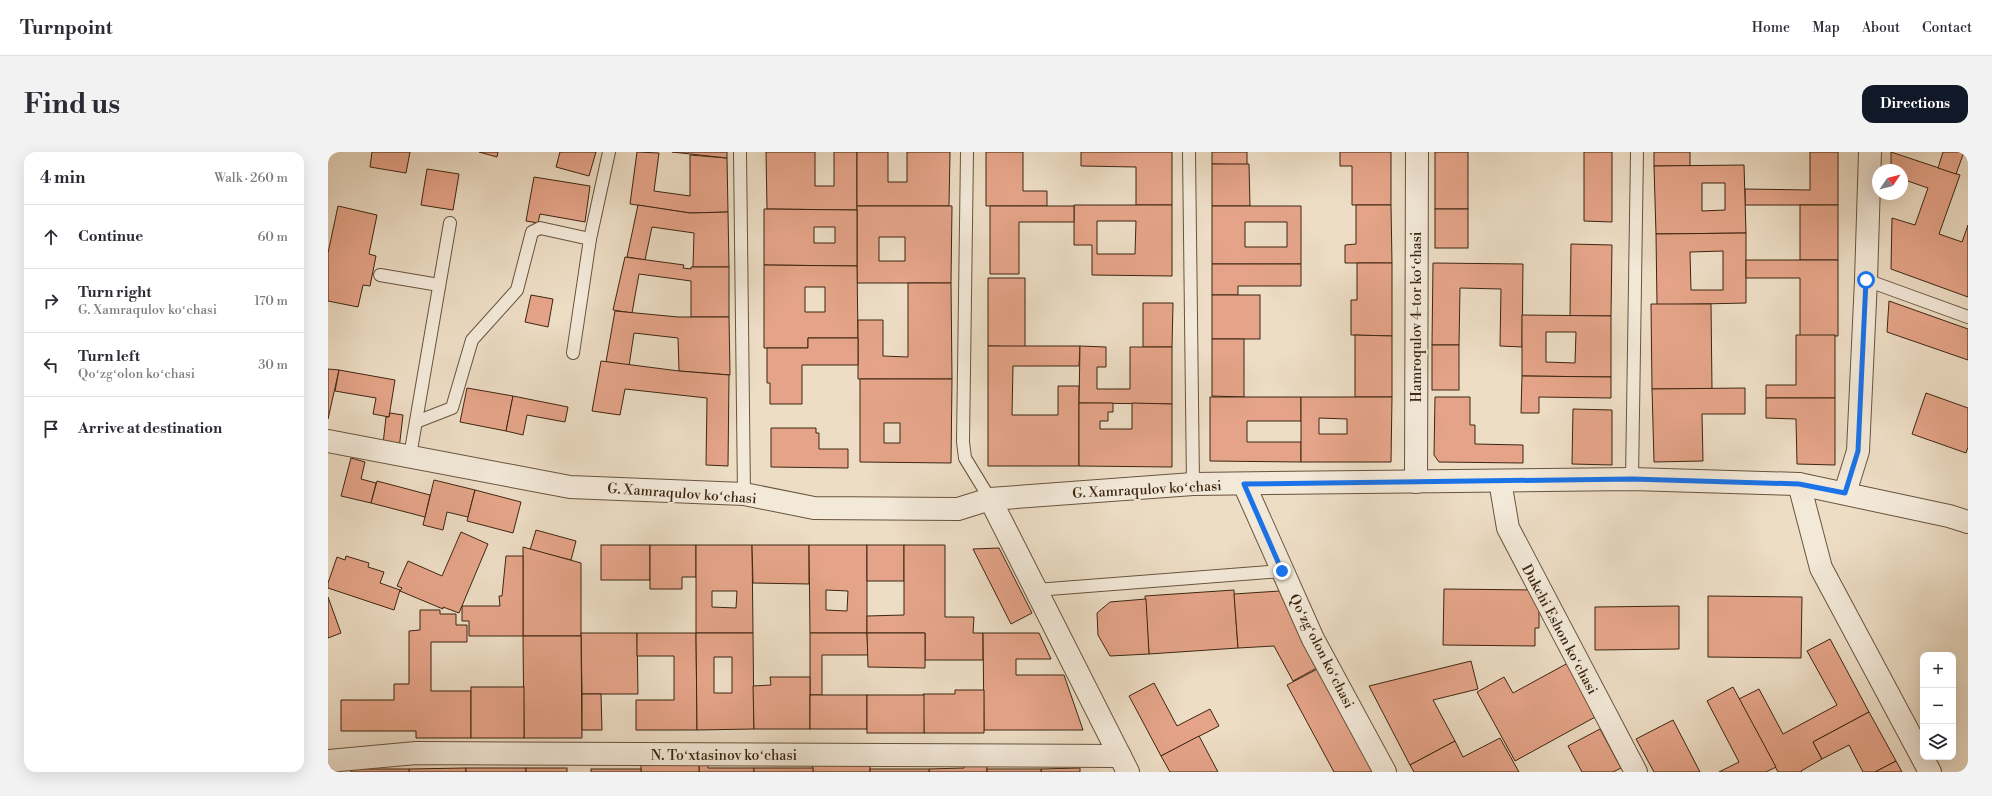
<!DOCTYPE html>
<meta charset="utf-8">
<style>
:root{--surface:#fff;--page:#f2f2f3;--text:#2b2b33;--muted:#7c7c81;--line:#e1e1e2;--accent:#111827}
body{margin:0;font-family:"Libre Bodoni",serif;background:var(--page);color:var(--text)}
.controls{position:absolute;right:12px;bottom:12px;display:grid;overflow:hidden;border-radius:8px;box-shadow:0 4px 16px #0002}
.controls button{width:36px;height:36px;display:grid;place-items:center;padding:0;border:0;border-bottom:1px solid var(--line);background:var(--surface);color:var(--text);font:20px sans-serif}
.compass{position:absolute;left:1544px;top:12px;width:36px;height:36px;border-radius:50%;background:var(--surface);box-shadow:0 4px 16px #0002;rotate:55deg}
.stop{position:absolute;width:12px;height:12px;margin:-9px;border:3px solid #1a73e8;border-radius:50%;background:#fff}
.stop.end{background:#1a73e8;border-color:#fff;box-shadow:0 1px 4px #0008}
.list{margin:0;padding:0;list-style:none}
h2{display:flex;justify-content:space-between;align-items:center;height:52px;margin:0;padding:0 16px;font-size:17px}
h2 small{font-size:13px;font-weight:400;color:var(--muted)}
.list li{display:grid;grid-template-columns:26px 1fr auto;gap:12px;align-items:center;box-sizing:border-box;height:64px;padding:0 16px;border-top:1px solid var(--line)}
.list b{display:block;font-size:15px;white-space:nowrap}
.list p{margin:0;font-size:13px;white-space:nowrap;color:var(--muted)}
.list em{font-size:13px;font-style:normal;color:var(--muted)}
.icon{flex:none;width:22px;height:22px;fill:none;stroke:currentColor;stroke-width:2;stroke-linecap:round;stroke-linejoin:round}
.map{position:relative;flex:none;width:1640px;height:620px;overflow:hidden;border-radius:12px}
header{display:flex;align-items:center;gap:24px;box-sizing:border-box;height:56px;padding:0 20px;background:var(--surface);border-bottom:1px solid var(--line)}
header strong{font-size:19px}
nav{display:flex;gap:22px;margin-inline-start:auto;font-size:14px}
.intro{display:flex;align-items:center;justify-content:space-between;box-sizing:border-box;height:96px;padding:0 24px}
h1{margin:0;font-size:28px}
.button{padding:10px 18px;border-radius:12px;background:var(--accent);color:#fff;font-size:14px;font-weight:700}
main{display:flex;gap:24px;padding:0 24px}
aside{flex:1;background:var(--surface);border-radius:12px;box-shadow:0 4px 16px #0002}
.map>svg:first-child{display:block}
.building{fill:#e5a489;stroke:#3d2610;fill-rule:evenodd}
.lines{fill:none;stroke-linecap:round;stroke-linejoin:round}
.lane-casing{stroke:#69543d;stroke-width:14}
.street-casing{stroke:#69543d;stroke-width:24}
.lane{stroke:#f3e9d9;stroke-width:12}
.street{stroke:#f3e9d9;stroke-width:22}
.route{stroke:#1a73e8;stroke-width:5}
.labels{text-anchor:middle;stroke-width:3.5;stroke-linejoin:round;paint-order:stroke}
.street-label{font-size:14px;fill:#3d2610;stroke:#f3e9d9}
</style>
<header>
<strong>Turnpoint</strong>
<nav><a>Home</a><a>Map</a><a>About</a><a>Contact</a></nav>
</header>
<div class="intro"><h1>Find us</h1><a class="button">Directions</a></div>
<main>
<aside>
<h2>4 min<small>Walk · 260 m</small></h2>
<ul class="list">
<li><svg class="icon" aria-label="ahead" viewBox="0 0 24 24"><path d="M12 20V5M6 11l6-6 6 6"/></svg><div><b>Continue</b></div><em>60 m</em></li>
<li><svg class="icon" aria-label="right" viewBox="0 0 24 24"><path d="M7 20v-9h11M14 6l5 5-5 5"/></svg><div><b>Turn right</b><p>G. Xamraqulov koʻchasi</p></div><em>170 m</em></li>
<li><svg class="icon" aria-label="left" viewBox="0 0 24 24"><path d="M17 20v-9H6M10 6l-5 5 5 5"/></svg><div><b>Turn left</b><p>Qoʻzgʻolon koʻchasi</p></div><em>30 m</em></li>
<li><svg class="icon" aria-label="arrive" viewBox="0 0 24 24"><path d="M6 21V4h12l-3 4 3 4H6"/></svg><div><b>Arrive at destination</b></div></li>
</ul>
</aside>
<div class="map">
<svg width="1640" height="620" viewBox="0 0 1640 620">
<rect width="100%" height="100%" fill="#edddc5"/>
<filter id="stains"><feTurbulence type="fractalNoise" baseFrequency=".005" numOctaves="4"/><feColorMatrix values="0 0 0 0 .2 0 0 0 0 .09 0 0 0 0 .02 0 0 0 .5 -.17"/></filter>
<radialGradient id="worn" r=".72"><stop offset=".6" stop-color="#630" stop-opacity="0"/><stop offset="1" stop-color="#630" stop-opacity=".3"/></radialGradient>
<g class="building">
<polygon points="44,0 82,0 78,21 42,15"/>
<polygon points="151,0 170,0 169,5"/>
<polygon points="232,0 268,0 261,24 228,15"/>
<polygon points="309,0 331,1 326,39 362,44 362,3 399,6 400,60 362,61 302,52"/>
<polygon points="344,0 399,0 399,6"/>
<polygon points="438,0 487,0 487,34 506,34 506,0 529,0 529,58 439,57"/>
<polygon points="529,0 560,0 560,30 579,30 579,0 622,0 621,54 529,54"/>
<polygon points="658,0 695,0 695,39 719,39 719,54 658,54"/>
<polygon points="753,0 844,0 844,53 808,53 808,15 753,14"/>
<polygon points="884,0 919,0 919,13 884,12"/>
<polygon points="1012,0 1063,0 1063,53 1024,53 1024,14 1012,14"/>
<rect x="1107" y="0" width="33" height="57"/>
<polygon points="1256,0 1284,0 1284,70 1256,69"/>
<rect x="1326" y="0" width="36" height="14"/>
<polygon points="1482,0 1510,0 1510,53 1417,53 1417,37 1482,38"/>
<polygon points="1563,0 1632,23 1611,82 1634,90 1640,73 1640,145 1563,117 1564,66 1587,73 1600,36 1574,27 1574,18 1563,18"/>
<polygon points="1615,0 1636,0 1628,22 1610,16"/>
<polygon points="884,12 921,12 922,54 884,54"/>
<path d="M 1416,13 L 1418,81 L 1328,82 L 1326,14 ZM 1374,31 L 1397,31 L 1397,58 L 1374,59 Z"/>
<polygon points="99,17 131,22 125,58 93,53"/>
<polygon points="206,25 262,34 257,70 212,62 210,71 198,69"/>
<polygon points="310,53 362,61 400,60 401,115 365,115 366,81 324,75 317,108 299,105"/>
<path d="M 746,53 L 844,53 L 844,124 L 764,123 L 764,93 L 746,93 ZM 769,69 L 808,69 L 807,102 L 769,102 Z"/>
<polygon points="1028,53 1063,53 1064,111 1017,111 1017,93 1028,92"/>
<rect x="1472" y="53" width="38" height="55"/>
<polygon points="10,54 49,63 41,102 48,104 42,134 35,133 30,155 0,149 0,101"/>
<path d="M 529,54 L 624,54 L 623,131 L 529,131 ZM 551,85 L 577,85 L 577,109 L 551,109 Z"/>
<polygon points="662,54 746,54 746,70 691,70 691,122 662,122"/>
<path d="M 884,54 L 973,54 L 973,112 L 884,112 ZM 917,70 L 959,70 L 959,95 L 917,95 Z"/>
<path d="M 436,57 L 529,58 L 529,114 L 436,113 ZM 486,75 L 507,75 L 507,91 L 486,91 Z"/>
<rect x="1107" y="57" width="33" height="39"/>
<path d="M 1418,81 L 1418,151 L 1329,153 L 1328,82 ZM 1395,99 L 1395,138 L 1363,138 L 1362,100 Z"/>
<polygon points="1243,92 1284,93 1283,164 1242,164"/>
<polygon points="297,105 356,113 355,116 363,117 363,115 401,115 401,165 363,165 363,129 311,122 304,161 285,158"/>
<polygon points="1418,108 1510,108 1510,184 1472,184 1472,126 1418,126"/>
<polygon points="1029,111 1064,111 1064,184 1023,183 1023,148 1029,148"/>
<polygon points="1105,111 1195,112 1194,195 1172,194 1173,137 1132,136 1131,193 1104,193"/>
<polygon points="884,112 973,112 973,134 910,134 910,143 884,143"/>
<path d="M 436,113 L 529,114 L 530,186 L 480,186 L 480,196 L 436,196 ZM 477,135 L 497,135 L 497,160 L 477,160 Z"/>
<polygon points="660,126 697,126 697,195 660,194"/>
<polygon points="580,131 623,131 624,227 530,227 530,168 555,168 555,204 580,205"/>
<polygon points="203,143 225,147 220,175 197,170"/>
<rect x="884" y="143" width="48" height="44"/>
<polygon points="1561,149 1640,177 1640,208 1559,180"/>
<polygon points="815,151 845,151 844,195 815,195"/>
<polygon points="1323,152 1383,152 1384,237 1324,237"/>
<polygon points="287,159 350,165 401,165 402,223 351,219 350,186 306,181 301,214 278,210"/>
<path d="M 1194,163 L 1283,164 L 1283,225 L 1194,224 ZM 1218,180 L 1248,180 L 1247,211 L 1218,210 Z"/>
<polygon points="1027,183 1064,184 1064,245 1027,245"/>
<polygon points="1468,183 1507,183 1507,246 1438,246 1438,233 1468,233"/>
<polygon points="480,186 530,186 530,213 474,213 474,252 442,252 442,231 439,231 439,196 480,196"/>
<polygon points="884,187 916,187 916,245 884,244"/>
<rect x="1104" y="193" width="27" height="45"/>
<polygon points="660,194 752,194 751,214 685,214 684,263 730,263 730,234 751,234 751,314 660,314"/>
<polygon points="752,194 778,195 778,215 769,215 769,237 802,237 802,195 844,195 844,252 751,251"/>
<polygon points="273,209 351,219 401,223 400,314 378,313 379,246 297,237 292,263 264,259"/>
<polygon points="0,217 11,218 0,267"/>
<polygon points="11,218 67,228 61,265 45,262 48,246 7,239"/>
<polygon points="1194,224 1283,225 1283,246 1211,245 1211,261 1193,261"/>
<path d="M 532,227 L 624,227 L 623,311 L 532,310 ZM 556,271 L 572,271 L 572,291 L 556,291 Z"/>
<polygon points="139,236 185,244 178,279 132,270"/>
<polygon points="1417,236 1417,262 1374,262 1375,309 1326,310 1324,237"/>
<polygon points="1598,241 1640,256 1640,295 1638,301 1584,282"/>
<polygon points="185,244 240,255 237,270 199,263 195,283 178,279"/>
<polygon points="882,245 973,245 973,269 919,269 919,290 973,290 973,310 882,309"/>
<path d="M 973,245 L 1064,245 L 1063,310 L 973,310 ZM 991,266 L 1019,267 L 1019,282 L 991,282 Z"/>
<polygon points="1107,245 1142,245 1142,273 1147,273 1147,292 1195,293 1195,311 1111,310 1106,303"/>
<polygon points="1438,246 1507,246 1507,313 1469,312 1468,267 1438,266"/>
<polygon points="751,251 785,251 785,260 780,260 780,269 772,269 772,277 804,277 804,251 844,252 844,315 751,314"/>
<polygon points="1245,257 1284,258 1284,313 1244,312"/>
<polygon points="62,261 75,263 71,297 55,292 58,265 61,265"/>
<polygon points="443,276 488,276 488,281 491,281 491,297 520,297 520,316 443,315"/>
<polygon points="23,306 37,310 33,327 48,331 43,351 13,344"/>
<polygon points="106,328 147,338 140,365 119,360 115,378 95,373"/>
<polygon points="49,329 102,343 97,365 43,351"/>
<polygon points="147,338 193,350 185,381 139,369"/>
<polygon points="208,378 248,389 243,408 202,398"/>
<polygon points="133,380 160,392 131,461 115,455 115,457 72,439 74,436 69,434 80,409 114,424"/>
<rect x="273" y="393" width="49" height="35"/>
<polygon points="322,393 368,393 368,425 354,425 354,437 322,437"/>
<path d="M 368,393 L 424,393 L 425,481 L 368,481 ZM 384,439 L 409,439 L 408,456 L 384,455 Z"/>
<polygon points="424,393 481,393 481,432 425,431"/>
<path d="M 481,393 L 539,393 L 539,481 L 482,481 ZM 498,438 L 520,439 L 519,459 L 498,458 Z"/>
<rect x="539" y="393" width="37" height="36"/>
<polygon points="576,393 617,393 617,465 646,465 645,481 655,481 655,508 597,508 597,481 539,481 539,464 576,463"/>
<polygon points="195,395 253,411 253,484 195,484"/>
<polygon points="671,396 704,461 683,472 645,397"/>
<polygon points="18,404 41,411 40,415 56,420 52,431 72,438 66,458 0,436 0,431 9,405 17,408"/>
<polygon points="178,404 195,404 195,484 141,484 141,469 134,469 134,454 172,454 171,444 174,444"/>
<polygon points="1116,437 1207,438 1211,443 1211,476 1207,476 1207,494 1115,493"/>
<polygon points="906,438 910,496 821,502 817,444"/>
<polygon points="952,439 994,513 965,529 946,494 910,496 906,442"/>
<polygon points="1380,444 1474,445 1473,506 1380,505"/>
<polygon points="0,445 13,481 0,486"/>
<polygon points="818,447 821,502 782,504 770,483 769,461 782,450"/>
<polygon points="1351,454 1351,497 1267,498 1267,455"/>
<polygon points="92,458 112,458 112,462 128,462 128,473 139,473 139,490 103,490 103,539 143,539 143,586 88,586 88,579 13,579 13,548 66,548 66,532 81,532 81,479 92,478"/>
<polygon points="253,481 309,481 310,542 254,542"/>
<polygon points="309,481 368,481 369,578 308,578 308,548 346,548 346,504 309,504"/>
<path d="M 368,481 L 425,481 L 426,577 L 369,578 ZM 386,505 L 404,505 L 404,541 L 386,541 Z"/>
<polygon points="482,481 539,481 540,503 494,503 494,543 482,543"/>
<polygon points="539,481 597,481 597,516 540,515"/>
<polygon points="655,481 711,481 723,507 688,507 688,523 736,523 755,578 656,578"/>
<polygon points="195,484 253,484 254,586 196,586"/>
<polygon points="1502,487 1541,560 1485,590 1494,607 1473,619 1474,620 1450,620 1411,547 1431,537 1455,582 1509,553 1479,499"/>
<polygon points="1143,509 1150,537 1105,548 1127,589 1082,613 1041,534"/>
<polygon points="1240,511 1269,564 1187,609 1149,540 1176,525 1185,541"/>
<polygon points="997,513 1053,620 1006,620 959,533"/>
<polygon points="442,525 482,525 482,577 426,577 425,534 443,533"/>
<polygon points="826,531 849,574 882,557 891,574 833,604 801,544"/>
<rect x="143" y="535" width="53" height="51"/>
<polygon points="1405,535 1448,615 1438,620 1391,620 1411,610 1379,549"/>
<polygon points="627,538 656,538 656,581 596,581 595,542 627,542"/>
<polygon points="254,542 273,542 274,578 254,578"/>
<rect x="482" y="543" width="57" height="34"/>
<rect x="539" y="543" width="57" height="38"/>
<polygon points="1541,560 1568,609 1547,620 1535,620 1521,593 1494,607 1485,590"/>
<polygon points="1345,568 1372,620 1326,620 1308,587"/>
<polygon points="1272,577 1293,616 1285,620 1254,620 1240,594"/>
<polygon points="871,584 890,620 842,620 833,604"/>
<polygon points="1172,586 1191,620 1086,620 1082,613 1127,589 1135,605"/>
<polygon points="542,607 542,620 485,620 484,608"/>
<polygon points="1568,609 1574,620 1547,620"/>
<polygon points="380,612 380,616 426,616 426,620 371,620 371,613"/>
<rect x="313" y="613" width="58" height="7"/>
<polygon points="636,614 659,614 659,620 601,620 601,617 636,616"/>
<polygon points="138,616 138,620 81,620 81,617"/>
<rect x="138" y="616" width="60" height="4"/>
<rect x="198" y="616" width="41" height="4"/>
<rect x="426" y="616" width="59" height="4"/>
<polygon points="752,616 752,620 713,620 713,617"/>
<rect x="23" y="617" width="58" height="3"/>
<rect x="263" y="617" width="50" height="3"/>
<rect x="542" y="617" width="59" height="3"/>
<rect x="659" y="617" width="54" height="3"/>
</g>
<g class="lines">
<defs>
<g id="lane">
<polyline points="412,0 416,342"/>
<polyline points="639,0 635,290 637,306 662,347"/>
<polyline points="861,0 865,332"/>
<polyline points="52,123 111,133"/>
<polyline points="1538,128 1640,165"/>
<polyline points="245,201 262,87"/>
<polyline points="88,270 124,256 144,188 189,138 204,80 212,76 262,87 281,0"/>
<polyline points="82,304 122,71"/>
<polyline points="1304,327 1309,0"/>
<polyline points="708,438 954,419"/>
</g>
<g id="street">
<polyline points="0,289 242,335 416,342 486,356 630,357 662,347 865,332 1304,327 1471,332 1621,364 1640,370"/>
<polyline points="1172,329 1180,376 1308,620"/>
<polyline points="1088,330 1089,0"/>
<polyline points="916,332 985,487 1057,620"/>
<polyline points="1471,332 1493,416 1602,620"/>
<polyline points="1517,341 1530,299 1538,128 1542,0"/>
<polyline points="662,347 800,620"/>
<polyline points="0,609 88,601 792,604"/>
</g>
</defs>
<use href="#lane" class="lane-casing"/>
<use href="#street" class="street-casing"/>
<use href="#lane" class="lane"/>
<use href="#street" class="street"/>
</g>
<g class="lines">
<polyline class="route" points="954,419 916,332 1304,327 1471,332 1517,341 1530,299 1538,128"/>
</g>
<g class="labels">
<g class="street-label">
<text transform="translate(1088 165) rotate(-90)" y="5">Hamroqulov 4-tor koʻchasi</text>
<text transform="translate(819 337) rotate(-3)" y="5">G. Xamraqulov koʻchasi</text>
<text transform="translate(354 341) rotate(4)" y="5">G. Xamraqulov koʻchasi</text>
<text transform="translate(1232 477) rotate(62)" y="5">Dukchi Eshon koʻchasi</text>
<text transform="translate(994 499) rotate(63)" y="5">Qoʻzgʻolon koʻchasi</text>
<text x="396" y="608">N. Toʻxtasinov koʻchasi</text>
</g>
</g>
<rect width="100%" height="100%" filter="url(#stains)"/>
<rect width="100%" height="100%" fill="url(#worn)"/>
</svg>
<div class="controls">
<button>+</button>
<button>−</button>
<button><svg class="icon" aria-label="layers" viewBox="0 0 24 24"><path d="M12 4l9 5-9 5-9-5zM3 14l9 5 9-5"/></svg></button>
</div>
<svg class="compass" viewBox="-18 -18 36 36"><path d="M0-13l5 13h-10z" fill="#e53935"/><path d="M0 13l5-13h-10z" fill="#7c7c81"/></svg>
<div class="stop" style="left:1538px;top:128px"></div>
<div class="stop end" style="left:954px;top:419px"></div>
</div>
</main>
